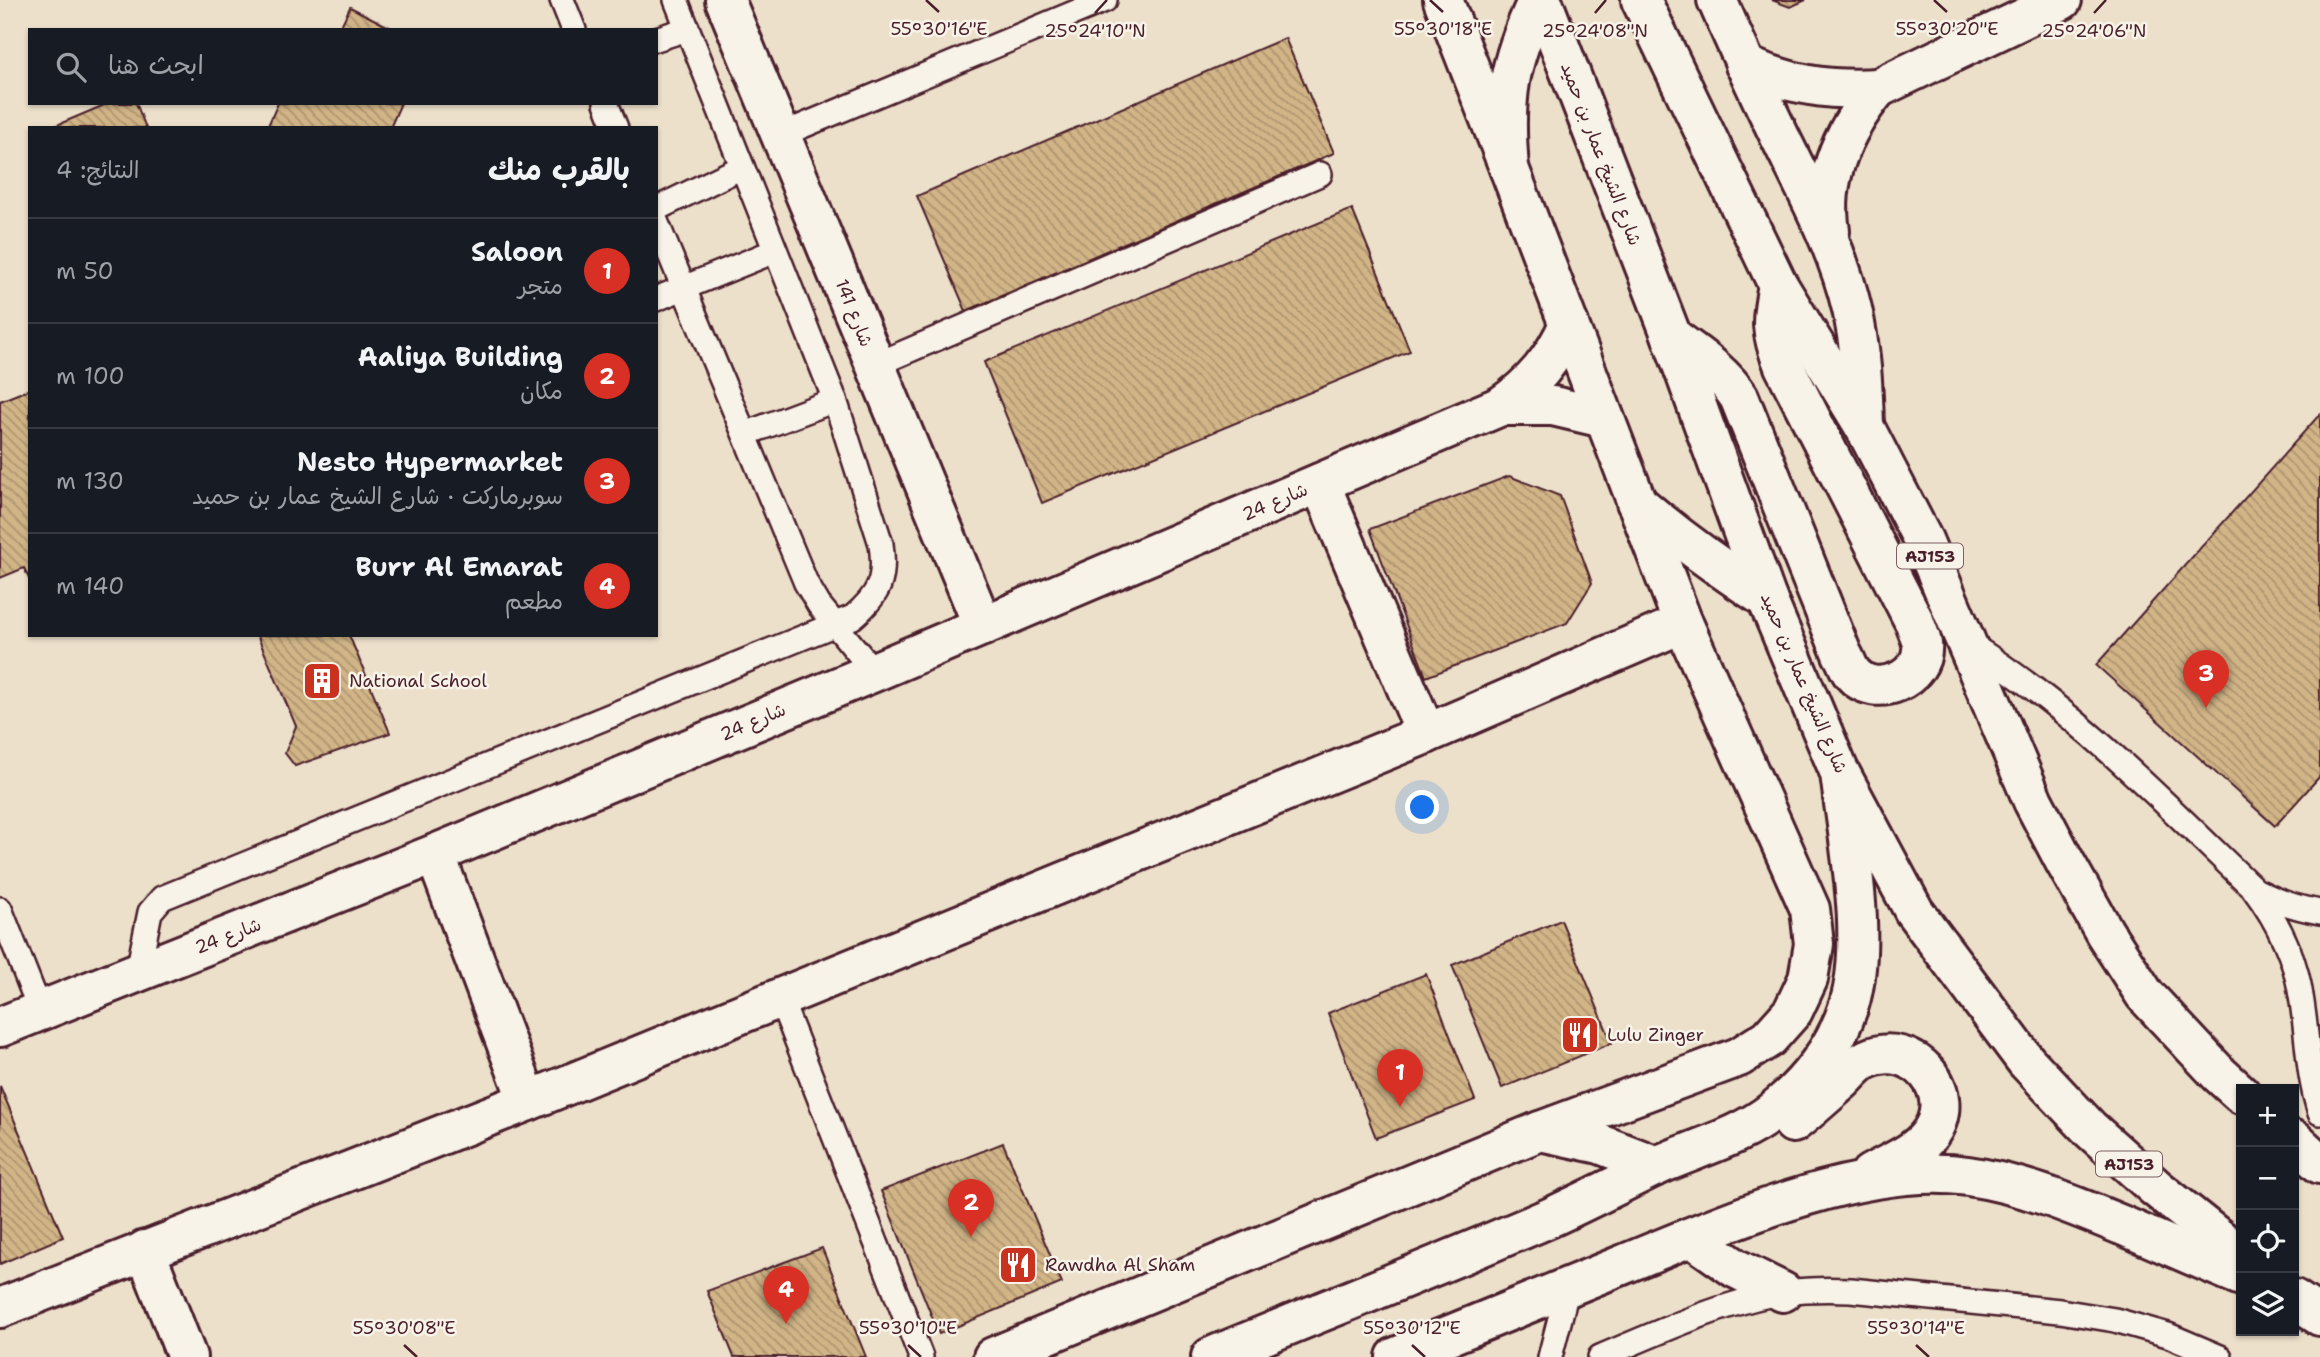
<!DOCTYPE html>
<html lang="ar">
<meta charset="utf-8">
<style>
:root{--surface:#171b24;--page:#242831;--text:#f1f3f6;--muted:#9ea1a6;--line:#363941;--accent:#d93025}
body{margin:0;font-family:"Shantell Sans","Playpen Sans Arabic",sans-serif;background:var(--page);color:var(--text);direction:rtl}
.controls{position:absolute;right:21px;bottom:21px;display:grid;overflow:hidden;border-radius:0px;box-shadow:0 2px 5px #0004}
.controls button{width:63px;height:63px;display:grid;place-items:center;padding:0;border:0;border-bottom:2px solid var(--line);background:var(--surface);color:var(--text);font:35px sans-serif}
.you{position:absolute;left:1423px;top:808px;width:24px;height:24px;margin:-18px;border:5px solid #fff;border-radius:50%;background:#1a73e8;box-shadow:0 0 0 10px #1a73e833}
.badge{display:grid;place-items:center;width:46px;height:46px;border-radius:50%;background:var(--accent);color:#fff;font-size:23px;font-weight:700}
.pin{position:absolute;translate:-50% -58px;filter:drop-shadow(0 2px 4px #0008)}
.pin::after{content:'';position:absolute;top:37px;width:24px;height:21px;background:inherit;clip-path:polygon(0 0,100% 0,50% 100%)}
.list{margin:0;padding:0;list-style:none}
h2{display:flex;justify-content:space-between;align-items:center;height:91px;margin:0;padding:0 28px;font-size:30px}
h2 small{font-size:23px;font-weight:400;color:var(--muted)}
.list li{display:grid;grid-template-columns:46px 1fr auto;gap:21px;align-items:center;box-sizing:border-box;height:105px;padding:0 28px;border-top:2px solid var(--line)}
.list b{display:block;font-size:26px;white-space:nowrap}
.list p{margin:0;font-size:23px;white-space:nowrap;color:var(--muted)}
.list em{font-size:23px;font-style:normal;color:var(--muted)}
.icon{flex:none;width:38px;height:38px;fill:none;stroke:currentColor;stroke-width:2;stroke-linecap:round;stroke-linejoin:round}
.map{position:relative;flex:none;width:2320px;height:1357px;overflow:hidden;direction:ltr}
.search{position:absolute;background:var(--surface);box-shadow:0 2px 5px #0004;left:28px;top:28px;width:630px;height:77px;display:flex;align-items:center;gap:18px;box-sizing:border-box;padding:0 24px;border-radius:0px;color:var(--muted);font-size:26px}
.panel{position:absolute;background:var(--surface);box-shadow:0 2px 5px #0004;left:28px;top:126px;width:630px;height:511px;border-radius:0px;direction:rtl}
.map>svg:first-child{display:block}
.building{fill:url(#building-back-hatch);stroke:#4a1f2b;stroke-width:2}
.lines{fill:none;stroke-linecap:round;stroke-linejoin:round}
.service-casing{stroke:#4a1f2b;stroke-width:28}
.minor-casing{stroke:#4a1f2b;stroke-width:44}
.tertiary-casing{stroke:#4a1f2b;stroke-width:44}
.primary-casing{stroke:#4a1f2b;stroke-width:44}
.service{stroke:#f7f3e8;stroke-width:23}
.minor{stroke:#f7f3e8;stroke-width:38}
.tertiary{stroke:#f7f3e8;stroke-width:38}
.primary{stroke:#f7f3e8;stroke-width:38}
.ticks{fill:none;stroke:#4a1f2b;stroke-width:2.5}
.labels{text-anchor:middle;stroke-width:5;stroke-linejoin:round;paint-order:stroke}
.shield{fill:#f7f3e8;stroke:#7e5f64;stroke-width:2}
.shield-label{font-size:16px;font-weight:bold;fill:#4a1f2b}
.street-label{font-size:18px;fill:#4a1f2b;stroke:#f7f3e8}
.poi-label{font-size:18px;fill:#4a1f2b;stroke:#f7f3e8;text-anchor:start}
.ticks-label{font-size:18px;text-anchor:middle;fill:#4a1f2b;stroke:#f7f3e8;stroke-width:5;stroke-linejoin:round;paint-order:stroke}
</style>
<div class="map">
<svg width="2320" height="1357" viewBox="0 0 2320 1357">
<defs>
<pattern id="building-back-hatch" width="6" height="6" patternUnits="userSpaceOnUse" patternTransform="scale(1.75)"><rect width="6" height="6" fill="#d2b587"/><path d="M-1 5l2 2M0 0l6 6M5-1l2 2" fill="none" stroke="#ac936f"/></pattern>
</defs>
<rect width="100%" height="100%" fill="#ece0cb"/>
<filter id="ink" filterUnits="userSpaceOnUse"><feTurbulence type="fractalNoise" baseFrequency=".0143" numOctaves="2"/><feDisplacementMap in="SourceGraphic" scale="14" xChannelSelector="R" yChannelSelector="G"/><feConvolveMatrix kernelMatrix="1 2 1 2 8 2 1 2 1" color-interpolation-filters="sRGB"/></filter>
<g filter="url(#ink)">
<g class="building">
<polygon points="1772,0 1806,0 1790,7"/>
<polygon points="350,7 395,30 339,30"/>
<polygon points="1285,38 1334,153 966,311 917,196"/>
<polygon points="109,103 136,103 146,128 50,128"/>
<polygon points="278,103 401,103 390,128 267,128"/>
<polygon points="1352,209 1410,351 1042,503 984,362"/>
<polygon points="30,389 30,581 24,568 0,578 0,401"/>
<polygon points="2320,414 2320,776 2275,826 2096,665"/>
<polygon points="1509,476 1560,496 1592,583 1567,623 1426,677 1370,529"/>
<polygon points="257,635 349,635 390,733 295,766 285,753 296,726"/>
<polygon points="1561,920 1612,1043 1502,1088 1452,965"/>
<polygon points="1426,974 1475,1100 1376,1138 1328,1013"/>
<polygon points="0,1086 63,1237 0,1264"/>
<polygon points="1003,1143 1062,1283 939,1334 881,1191"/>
<polygon points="822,1248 866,1357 734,1357 707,1291"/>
</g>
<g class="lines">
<defs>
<g id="service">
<polyline points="562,0 574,30"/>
<polyline points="656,39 687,29"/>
<polyline points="606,103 616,128"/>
<polyline points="781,135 1105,0"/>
<polyline points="656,209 742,167"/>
<polyline points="656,221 806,583 819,605 874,672"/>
<polyline points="656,299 775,251"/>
<polyline points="875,365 1320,174"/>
<polyline points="745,434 835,400"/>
<path d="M 1968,643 C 2075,710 2162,801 2253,888 C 2277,920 2295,955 2301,996 C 2308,1036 2307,1074 2320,1113"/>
<path d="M 2257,891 C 2278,902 2297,908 2320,912"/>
<polyline points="0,909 40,1010"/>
<path d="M 138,971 L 150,912 L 162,898 L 853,617 C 880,594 886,579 881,544 L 835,400 L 676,0"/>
<polyline points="780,998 921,1357"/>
<polyline points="1550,1357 1568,1287"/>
<path d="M 1600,1357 C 1655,1334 1728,1300 1786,1292 C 1808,1289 1829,1289 1851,1290 L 2060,1311 L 2115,1320 L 2168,1335 L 2220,1357"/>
</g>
<g id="minor">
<polyline points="725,0 983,626"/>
<path d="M 1717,0 C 1737,46 1758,92 1780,137 C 1807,192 1838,249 1852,309 C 1861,348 1863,387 1864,426"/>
<path d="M 1745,65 C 1789,85 1830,91 1878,88 L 2062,0"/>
<path d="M 1830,231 C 1821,177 1845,128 1878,88"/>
<polyline points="1501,406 1553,406 1604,418"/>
<polyline points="1320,483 1426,734"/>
<polyline points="435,854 528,1101"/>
<path d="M 0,1027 L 435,854 L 874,672 L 1501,406 C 1533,384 1553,360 1569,324"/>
<polyline points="145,1250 187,1357"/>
<polyline points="0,1308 528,1101 1426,734 1683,623"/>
<polyline points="993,1357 1540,1131 1739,1057 1769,1038 1793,1011 1808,979 1814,944 1810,909 1683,623 1509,168 1443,0"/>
</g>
<g id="tertiary">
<path d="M 1793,1123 C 1810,1110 1826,1095 1842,1081 C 1849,1074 1858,1063 1867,1059 C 1914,1038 1961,1093 1929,1135 C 1916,1153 1889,1163 1870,1174"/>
<polyline points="1540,1131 1600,1144 1657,1166"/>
<polyline points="1691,1237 1735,1268 1783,1292"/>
<path d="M 1211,1357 C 1323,1311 1437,1266 1549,1218 C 1584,1202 1619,1184 1654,1167 C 1693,1149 1739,1138 1773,1111 C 1807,1084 1836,1047 1849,1005 C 1869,940 1848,841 1840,773"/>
<path d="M 1396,1357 C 1471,1326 1547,1296 1622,1265 C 1720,1225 1861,1161 1968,1176 C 2023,1184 2073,1205 2124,1226 C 2163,1243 2202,1260 2241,1276"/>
</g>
<g id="primary">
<polyline points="1542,0 1672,337 1767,599 1839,771 1914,911 2026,1061 2091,1130 2156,1188 2241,1256"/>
<polyline points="1641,0 1778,285 1864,426 1923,540 2033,801 2065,862 2105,933 2145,995 2219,1074 2241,1094"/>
<path d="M 1509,168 C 1503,99 1508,63 1538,0"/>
<path d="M 1672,337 C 1697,356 1722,371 1739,397 L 1842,654 C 1846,660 1848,668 1852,673 C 1874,701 1926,679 1922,644 C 1921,637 1917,630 1915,623 L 1784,366 C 1770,332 1771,320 1778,285"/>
<path d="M 1636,502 C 1678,538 1721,569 1767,599"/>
<polyline points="2294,1140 2320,1164"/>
<polyline points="2294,1299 2320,1316"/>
</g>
</defs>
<use href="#service" class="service-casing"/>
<use href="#minor" class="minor-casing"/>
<use href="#tertiary" class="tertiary-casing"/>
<use href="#primary" class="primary-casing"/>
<use href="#service" class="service"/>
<use href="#minor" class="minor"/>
<use href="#tertiary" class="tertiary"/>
<use href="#primary" class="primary"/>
</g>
</g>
<path class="ticks" d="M 926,0 L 939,12M 1430,0 L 1443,12M 1934,0 L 1947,12M 1095,13 L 1107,0M 1595,13 L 1606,0M 2094,13 L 2106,0M 404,1345 L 417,1357M 908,1345 L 921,1357M 1412,1345 L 1425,1357M 1916,1345 L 1929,1357"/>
<defs>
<symbol id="building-square" viewBox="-11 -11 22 22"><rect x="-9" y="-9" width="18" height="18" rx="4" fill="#c8321e" stroke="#f7f3e8"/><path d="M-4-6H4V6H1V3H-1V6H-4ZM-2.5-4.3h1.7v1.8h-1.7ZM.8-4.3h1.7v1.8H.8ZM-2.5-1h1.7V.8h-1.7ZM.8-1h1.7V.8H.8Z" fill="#fff"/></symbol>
<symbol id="restaurant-square" viewBox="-11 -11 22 22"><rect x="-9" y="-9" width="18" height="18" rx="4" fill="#c8321e" stroke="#f7f3e8"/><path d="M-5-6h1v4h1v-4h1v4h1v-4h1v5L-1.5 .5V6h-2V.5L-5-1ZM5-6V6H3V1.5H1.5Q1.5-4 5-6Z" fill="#fff"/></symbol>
</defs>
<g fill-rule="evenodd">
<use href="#building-square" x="300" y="659" width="44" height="44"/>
<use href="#restaurant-square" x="1558" y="1013" width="44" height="44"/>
<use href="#restaurant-square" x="996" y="1243" width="44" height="44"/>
</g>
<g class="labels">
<g class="shield">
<rect x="1897" y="543.5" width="66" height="25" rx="5"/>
<rect x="2096" y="1151.5" width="66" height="25" rx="5"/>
</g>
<g class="shield-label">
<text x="1930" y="562">AJ153</text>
<text x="2129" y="1170">AJ153</text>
</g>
<g class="street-label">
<text transform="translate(1601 154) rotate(69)" y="6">شارع الشيخ عمار بن حميد</text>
<text transform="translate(854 313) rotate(68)" y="6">شارع 141</text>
<text transform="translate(1275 502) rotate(-23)" y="6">شارع 24</text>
<text transform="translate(1804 683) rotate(67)" y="6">شارع الشيخ عمار بن حميد</text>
<text transform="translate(753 722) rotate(-23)" y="6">شارع 24</text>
<text transform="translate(228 936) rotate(-21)" y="6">شارع 24</text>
</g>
<g class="poi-label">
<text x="349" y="687">National School</text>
<text x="1607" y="1041">Lulu Zinger</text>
<text x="1045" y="1271">Rawdha Al Sham</text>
</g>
</g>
<g class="ticks-label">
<text x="939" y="35">55°30'16"E</text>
<text x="1443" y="35">55°30'18"E</text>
<text x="1947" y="35">55°30'20"E</text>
<text x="1095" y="37">25°24'10"N</text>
<text x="1595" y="37">25°24'08"N</text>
<text x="2094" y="37">25°24'06"N</text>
<text x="404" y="1334">55°30'08"E</text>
<text x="908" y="1334">55°30'10"E</text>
<text x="1412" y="1334">55°30'12"E</text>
<text x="1916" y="1334">55°30'14"E</text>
</g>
</svg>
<div class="controls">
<button>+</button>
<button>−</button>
<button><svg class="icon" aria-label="locate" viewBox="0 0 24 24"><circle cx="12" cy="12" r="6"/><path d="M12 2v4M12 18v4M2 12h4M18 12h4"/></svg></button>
<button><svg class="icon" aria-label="layers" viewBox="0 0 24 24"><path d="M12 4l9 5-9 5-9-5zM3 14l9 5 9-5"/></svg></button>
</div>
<div class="you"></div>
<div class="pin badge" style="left:1400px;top:1107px">1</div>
<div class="pin badge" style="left:971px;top:1237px">2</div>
<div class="pin badge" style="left:2206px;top:708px">3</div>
<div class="pin badge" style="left:786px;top:1324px">4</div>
<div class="search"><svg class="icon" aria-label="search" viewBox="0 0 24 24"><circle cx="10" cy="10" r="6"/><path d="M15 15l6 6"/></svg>ابحث هنا</div>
<section class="panel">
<h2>بالقرب منك<small>النتائج: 4</small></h2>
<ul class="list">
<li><span class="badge">1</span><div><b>Saloon</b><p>متجر</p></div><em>50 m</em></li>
<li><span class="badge">2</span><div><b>Aaliya Building</b><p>مكان</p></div><em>100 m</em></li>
<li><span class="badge">3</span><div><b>Nesto Hypermarket</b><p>سوبرماركت · شارع الشيخ عمار بن حميد</p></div><em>130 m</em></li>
<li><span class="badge">4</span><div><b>Burr Al Emarat</b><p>مطعم</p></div><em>140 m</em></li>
</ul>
</section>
</div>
